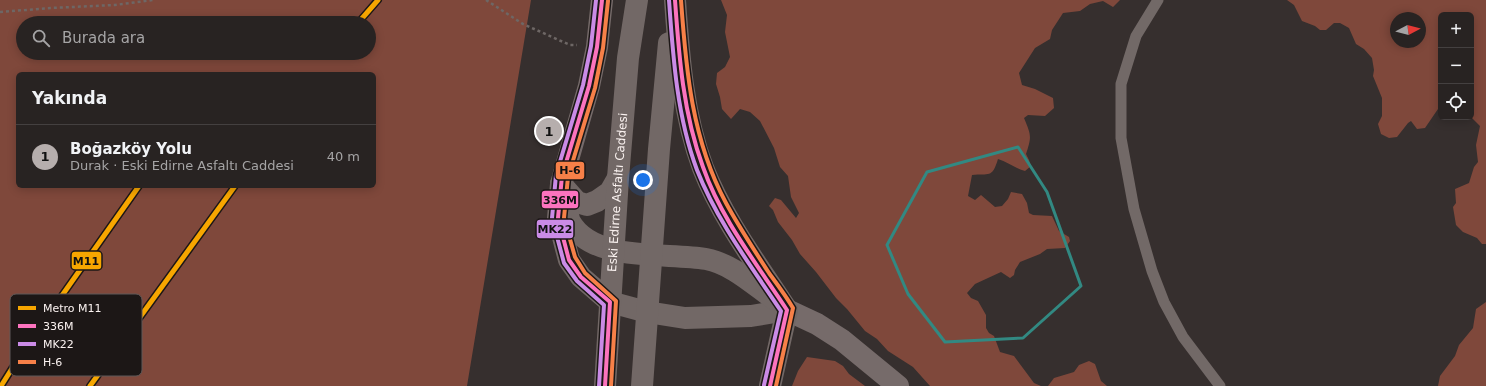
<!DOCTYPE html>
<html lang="tr">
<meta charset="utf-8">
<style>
:root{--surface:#282322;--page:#302b2a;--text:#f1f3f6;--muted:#a5a4a5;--line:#444040;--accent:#b6aead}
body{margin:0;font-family:"DejaVu Sans",sans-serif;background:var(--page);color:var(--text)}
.controls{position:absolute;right:12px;top:12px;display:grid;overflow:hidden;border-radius:6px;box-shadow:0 2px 10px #0003}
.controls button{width:36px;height:36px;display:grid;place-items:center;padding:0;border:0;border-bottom:1px solid var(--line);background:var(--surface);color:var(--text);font:20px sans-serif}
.compass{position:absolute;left:1390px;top:12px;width:36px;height:36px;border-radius:50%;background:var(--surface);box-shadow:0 2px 10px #0003;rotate:83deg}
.you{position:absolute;left:643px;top:180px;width:14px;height:14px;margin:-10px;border:3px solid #fff;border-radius:50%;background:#1a73e8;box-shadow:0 0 0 6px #1a73e833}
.badge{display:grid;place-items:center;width:26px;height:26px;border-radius:50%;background:var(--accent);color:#111;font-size:13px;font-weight:700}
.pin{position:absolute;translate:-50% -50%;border:2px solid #fff;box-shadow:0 1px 4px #0006}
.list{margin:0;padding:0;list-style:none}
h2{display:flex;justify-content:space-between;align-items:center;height:52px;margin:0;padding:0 16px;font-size:17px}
h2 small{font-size:13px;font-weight:400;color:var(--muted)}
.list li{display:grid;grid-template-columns:26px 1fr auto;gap:12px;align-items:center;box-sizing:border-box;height:64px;padding:0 16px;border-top:1px solid var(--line)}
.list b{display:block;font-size:15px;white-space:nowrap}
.list p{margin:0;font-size:13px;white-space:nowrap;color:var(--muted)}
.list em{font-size:13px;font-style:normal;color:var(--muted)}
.icon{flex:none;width:22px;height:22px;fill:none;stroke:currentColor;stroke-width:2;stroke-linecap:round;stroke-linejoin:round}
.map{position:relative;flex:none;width:1486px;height:386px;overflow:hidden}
.search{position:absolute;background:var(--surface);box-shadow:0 2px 10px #0003;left:16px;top:16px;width:360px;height:44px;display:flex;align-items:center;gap:10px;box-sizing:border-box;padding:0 14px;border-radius:22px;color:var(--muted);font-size:15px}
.panel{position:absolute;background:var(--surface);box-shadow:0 2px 10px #0003;left:16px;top:72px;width:360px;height:116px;border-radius:6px}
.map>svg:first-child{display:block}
.forest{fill:#7f483b;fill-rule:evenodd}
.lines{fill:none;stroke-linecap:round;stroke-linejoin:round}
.path{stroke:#6e6765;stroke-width:2.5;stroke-dasharray:3 3;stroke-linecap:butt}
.service{stroke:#726967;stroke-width:11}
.secondary{stroke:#766b6a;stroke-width:22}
.trunk{stroke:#726866;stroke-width:22}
.bus-1-casing{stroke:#1c1716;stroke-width:7}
.bus-2-casing{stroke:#1c1716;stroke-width:7}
.bus-3-casing{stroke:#1c1716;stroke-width:7}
.bus-1{stroke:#fc73be;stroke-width:4}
.bus-2{stroke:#ca8be6;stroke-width:4}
.bus-3{stroke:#f78048;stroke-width:4}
.metro-1-casing{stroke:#1c1716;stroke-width:8}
.metro-1{stroke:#f7a600;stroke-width:5}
.marked{fill:none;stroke:#328982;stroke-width:3;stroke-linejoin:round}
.labels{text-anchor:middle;stroke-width:3;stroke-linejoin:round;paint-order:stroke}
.street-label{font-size:12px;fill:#fbf3f1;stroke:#1c1716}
.key{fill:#1c1716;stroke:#5f5958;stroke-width:1}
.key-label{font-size:11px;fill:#fbf3f1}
.line-badge{stroke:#1c1716;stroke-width:1.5}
.pale-badge-label{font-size:11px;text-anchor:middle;font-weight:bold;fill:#111}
</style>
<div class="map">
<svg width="1486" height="386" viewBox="0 0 1486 386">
<rect width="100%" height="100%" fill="#362f2e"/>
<g class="forest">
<path d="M 0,0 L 531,0 L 467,386 L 0,386 ZM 23,23 L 369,23 L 369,53 L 23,53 ZM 18,74 L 374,74 L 374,186 L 18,186 Z"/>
<path d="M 721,0 L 1120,0 L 1113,7 L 1103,1 L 1090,4 L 1080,11 L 1063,13 L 1052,30 L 1050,39 L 1035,48 L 1019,73 L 1022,85 L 1035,89 L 1053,98 L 1054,108 L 1045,116 L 1028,115 L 1024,118 C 1031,135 1032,136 1026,154 L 1029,160 L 1031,166 L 1025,171 C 1016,169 1008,162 998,159 C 992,179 989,173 972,175 L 968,196 L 975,200 L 981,195 L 995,207 L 1002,206 L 1008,199 L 1011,192 L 1022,194 L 1027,203 L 1029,213 L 1033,215 L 1052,216 L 1059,231 L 1069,237 L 1070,241 L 1065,248 L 1047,249 L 1040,254 L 1020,262 L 1015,270 L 1014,275 L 1010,278 L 1001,272 L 975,284 L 967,293 L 971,298 L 978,301 L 986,315 L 986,328 L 989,333 L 994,336 L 1000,352 L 1014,356 L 1034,383 L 1041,386 L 930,386 L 913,367 L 888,351 L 877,339 L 865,331 L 847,309 L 836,298 L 816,272 L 800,254 L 792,240 L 778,222 L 773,210 L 769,206 L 775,198 L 781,200 L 796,218 L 799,213 L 791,197 L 788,176 L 780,167 L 774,148 L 760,121 L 750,112 L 740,109 L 731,119 L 722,109 L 720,97 L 716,84 L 717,73 L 725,67 L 730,57 L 725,32 L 727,15 Z"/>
<path d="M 1287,0 L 1486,0 L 1486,244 L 1482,244 L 1477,238 L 1463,232 L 1456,225 L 1453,207 L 1456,203 L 1455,189 L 1469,183 L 1474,167 L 1478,162 L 1476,145 L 1480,126 L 1471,117 L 1471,15 L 1441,15 L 1441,111 L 1438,109 L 1425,128 L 1417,129 L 1411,121 L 1408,123 L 1397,137 L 1389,138 L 1381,134 L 1378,124 L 1382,116 L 1382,98 L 1373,76 L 1374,70 L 1372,58 L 1364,49 L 1356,44 L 1349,28 L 1340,23 L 1334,23 L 1326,30 L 1320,30 L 1315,26 L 1302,21 L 1294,5 ZM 1396,18 L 1420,18 L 1420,42 L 1396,42 Z"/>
<polygon points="1486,302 1486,386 1438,386 1440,376 1455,356 1459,345 1473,328 1476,309"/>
<polygon points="807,357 835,361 843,366 849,374 865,386 792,386 798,371"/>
<polygon points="1089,361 1095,364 1101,381 1107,386 1048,386 1054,378 1074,372 1079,365"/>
</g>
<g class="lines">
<g class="path">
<polyline points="486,0 523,24 570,45 577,45"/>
<polyline points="0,12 51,8 115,5 153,0"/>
</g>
<polyline class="service" points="1158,0 1136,36 1121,84 1121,138 1134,209 1152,271 1164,302 1183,337 1220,386"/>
<g class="secondary">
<polyline points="561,184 589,86 597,47 602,0"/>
<polyline points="787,310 817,324 842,340 898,386"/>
</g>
<g class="trunk">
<path d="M 675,0 C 679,56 683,115 703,168 C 723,219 757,264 787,310 L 770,386"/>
<polyline points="561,184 558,218 569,260 581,277 610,302 647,312 685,318 751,316 787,310"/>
<polyline points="561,184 577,202 587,205 597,201 610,192 618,178"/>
<path d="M 566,205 C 567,210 568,217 570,222 C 593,263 667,252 706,259 C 732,264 753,284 774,299"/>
<path id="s1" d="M 605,386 L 618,178 L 628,58 L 637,0"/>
<polyline points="642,386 659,149 669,43"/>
</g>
<defs>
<g id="bus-1">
<polyline points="602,0 597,47 589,86 562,176 558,218 569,260 581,277 610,302 605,386"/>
<path d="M 675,0 C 679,56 683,113 703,167 C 721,219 757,264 787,310 L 770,386"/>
</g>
<g id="bus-2">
<polyline points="596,0 591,46 583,85 556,175 552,218 564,263 577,281 604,305 599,386"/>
<path d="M 669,0 C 673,57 677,117 697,170 C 717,221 751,266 781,311 L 764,385"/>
</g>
<g id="bus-3">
<path d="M 681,0 C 686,70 692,140 726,203 C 739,227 754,250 769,273 C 777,284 786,296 793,308 L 776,386"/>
<polyline points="608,1 603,48 595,88 568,177 564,218 575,257 585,273 616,301 611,386"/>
</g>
</defs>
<use href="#bus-1" class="bus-1-casing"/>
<use href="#bus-2" class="bus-2-casing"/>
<use href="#bus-3" class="bus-3-casing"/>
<use href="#bus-1" class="bus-1"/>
<use href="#bus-2" class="bus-2"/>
<use href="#bus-3" class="bus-3"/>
<defs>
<g id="metro-1">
<polyline points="358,23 378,0"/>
<polyline points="1,386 23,351 139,186"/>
<polyline points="90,386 235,186"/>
</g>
</defs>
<use href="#metro-1" class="metro-1-casing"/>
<use href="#metro-1" class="metro-1"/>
</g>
<path class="marked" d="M 1018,147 L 1047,192 L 1081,286 L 1023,338 L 945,342 L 908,294 L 887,245 L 927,172 Z"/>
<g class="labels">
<g class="street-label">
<text dy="4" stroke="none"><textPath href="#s1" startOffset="194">Eski Edirne Asfaltı Caddesi</textPath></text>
</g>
</g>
<rect x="10" y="294" width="132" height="82" rx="6" class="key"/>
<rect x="18" y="306" width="18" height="4" fill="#f7a600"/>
<rect x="18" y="324" width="18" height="4" fill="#fc73be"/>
<rect x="18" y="342" width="18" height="4" fill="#ca8be6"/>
<rect x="18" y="360" width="18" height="4" fill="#f78048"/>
<g class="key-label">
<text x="43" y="312">Metro M11</text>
<text x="43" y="330">336M</text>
<text x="43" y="348">MK22</text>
<text x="43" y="366">H-6</text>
</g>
<g class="line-badge">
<rect x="555" y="161" width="30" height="19" rx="4" fill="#f78048"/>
<rect x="541" y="190" width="38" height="19" rx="4" fill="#fc73be"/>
<rect x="536" y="219" width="38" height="20" rx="4" fill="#ca8be6"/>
<rect x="71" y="251" width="31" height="19" rx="4" fill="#f7a600"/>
</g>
<g class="pale-badge-label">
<text x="570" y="174">H-6</text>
<text x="560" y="204">336M</text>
<text x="555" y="233">MK22</text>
<text x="86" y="265">M11</text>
</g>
</svg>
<div class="controls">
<button>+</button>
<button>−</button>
<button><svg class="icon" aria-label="locate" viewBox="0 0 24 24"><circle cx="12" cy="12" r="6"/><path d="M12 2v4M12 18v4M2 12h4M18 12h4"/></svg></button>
</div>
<svg class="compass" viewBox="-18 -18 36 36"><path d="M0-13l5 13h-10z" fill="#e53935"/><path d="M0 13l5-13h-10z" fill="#a5a4a5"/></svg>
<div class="you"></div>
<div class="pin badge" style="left:549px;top:131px">1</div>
<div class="search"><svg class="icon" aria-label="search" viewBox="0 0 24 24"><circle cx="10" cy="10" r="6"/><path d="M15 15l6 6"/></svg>Burada ara</div>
<section class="panel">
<h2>Yakında<small></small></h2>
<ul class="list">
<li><span class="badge">1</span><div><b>Boğazköy Yolu</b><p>Durak · Eski Edirne Asfaltı Caddesi</p></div><em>40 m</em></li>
</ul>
</section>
</div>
